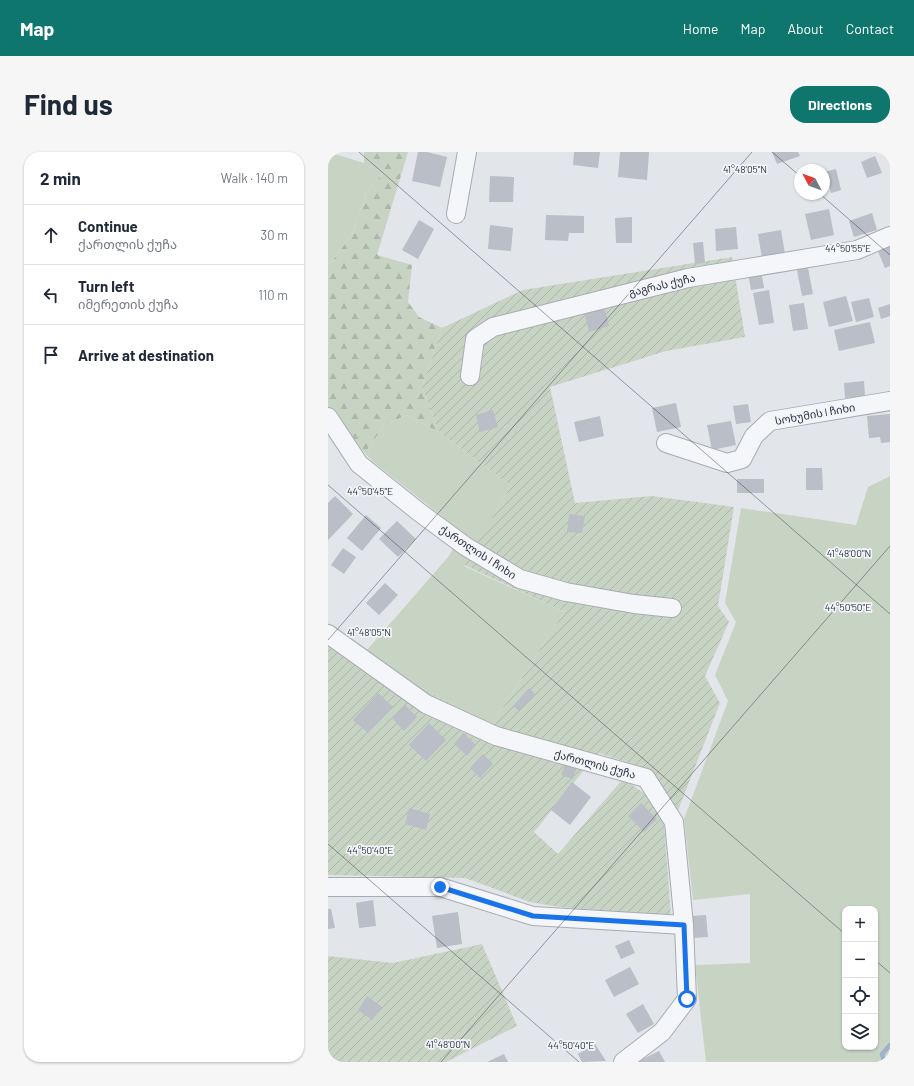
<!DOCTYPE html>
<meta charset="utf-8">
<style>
:root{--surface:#fff;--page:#f6f6f7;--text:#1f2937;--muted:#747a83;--line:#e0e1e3;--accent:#0f766e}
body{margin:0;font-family:Barlow,"Noto Sans Georgian",sans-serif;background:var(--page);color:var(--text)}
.controls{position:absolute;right:12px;bottom:12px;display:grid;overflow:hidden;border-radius:8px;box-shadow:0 1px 3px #0004}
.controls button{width:36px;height:36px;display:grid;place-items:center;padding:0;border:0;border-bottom:1px solid var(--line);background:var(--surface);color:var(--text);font:20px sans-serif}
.compass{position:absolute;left:466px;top:12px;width:36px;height:36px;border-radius:50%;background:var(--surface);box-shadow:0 1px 3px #0004;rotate:311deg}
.stop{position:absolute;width:12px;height:12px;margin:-9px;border:3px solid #1a73e8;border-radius:50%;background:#fff}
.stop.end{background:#1a73e8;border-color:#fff;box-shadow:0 1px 4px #0008}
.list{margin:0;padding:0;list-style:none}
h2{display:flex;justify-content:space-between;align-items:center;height:52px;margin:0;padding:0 16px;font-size:17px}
h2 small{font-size:13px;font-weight:400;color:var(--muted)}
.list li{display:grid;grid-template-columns:26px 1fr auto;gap:12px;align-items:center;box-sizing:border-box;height:60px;padding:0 16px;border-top:1px solid var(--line)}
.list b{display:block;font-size:15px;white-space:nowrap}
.list p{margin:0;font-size:13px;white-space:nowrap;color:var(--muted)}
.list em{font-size:13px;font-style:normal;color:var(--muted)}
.icon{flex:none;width:22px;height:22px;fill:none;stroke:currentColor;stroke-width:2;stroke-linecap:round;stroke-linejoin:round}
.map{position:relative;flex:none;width:562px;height:910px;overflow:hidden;border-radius:16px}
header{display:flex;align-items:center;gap:24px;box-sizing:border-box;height:56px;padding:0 20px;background:var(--accent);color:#fff}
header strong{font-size:19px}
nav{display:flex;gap:22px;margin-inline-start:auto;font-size:14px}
.intro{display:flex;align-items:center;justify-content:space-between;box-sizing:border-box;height:96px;padding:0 24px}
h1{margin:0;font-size:28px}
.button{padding:10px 18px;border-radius:16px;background:var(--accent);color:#fff;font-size:14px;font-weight:700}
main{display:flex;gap:24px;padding:0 24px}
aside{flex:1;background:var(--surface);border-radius:16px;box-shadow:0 1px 3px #0004}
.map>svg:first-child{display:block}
.grass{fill:#c8d4c3;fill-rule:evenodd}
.forest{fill:url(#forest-firs)}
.garden{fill:url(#garden-furrows)}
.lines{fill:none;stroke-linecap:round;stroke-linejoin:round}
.stream{stroke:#9eb3c9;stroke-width:4.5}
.building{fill:#b9bec7}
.minor-casing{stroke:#a7acb4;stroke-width:20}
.minor{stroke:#f5f6f9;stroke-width:18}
.route{stroke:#1a73e8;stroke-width:5}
.ticks{fill:none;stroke:#2a3342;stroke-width:1;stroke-opacity:0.45}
.labels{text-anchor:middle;stroke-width:3.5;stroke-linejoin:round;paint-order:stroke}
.street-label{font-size:11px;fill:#2a3342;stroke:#f2f4f8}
.ticks-label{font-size:10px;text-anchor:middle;fill:#2a3342;stroke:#f2f4f8;stroke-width:3.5;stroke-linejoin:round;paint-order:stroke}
</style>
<header>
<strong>Map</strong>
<nav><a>Home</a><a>Map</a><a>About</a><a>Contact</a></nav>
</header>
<div class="intro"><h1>Find us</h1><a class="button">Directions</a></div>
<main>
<aside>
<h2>2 min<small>Walk · 140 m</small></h2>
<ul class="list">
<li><svg class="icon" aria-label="ahead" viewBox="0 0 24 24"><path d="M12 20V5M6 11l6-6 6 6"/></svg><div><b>Continue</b><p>ქართლის ქუჩა</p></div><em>30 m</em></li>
<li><svg class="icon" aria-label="left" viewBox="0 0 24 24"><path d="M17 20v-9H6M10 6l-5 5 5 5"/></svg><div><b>Turn left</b><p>იმერეთის ქუჩა</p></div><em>110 m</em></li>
<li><svg class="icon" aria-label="arrive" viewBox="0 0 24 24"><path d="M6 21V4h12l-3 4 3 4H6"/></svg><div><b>Arrive at destination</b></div></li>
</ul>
</aside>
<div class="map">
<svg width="562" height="910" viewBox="0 0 562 910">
<defs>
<pattern id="forest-firs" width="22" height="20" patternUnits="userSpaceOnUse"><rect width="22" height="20" fill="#c8d4c3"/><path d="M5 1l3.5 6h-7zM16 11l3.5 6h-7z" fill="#acb6a9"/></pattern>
<pattern id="garden-furrows" width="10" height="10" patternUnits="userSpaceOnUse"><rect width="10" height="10" fill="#c8d4c3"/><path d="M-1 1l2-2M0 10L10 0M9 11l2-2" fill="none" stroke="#acb6a9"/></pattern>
</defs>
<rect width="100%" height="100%" fill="#e2e5ea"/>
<g class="grass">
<polygon points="0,0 36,11 55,21 38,41 25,81 0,115"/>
<polygon points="78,263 111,280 183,334 136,414 236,460 163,574 94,536 39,498 121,404 134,380 44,309 40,296 56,274"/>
<path d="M 562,324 L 562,910 L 378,910 L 367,813 L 422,811 L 422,742 L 365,748 L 356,667 L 400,549 L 387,523 L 408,470 L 397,451 L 413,356 L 528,373 L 540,335 ZM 517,757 L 547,757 L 547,895 L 517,895 Z"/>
</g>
<polygon class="forest" points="36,0 80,0 49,103 84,113 80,150 91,165 114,176 94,235 111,280 78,263 56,274 40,296 44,309 21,283 0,268 0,115 25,81 38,41 55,21 36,11"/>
<g class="garden">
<polygon points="404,105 417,185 338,199 222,235 247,351 324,344 406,355 390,454 401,470 377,524 392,551 349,661 321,617 270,601 206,680 230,702 295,627 316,641 336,671 343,764 231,755 202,750 137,726 0,723 0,471 94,536 163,574 236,460 136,413 183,334 111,280 94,235 114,176 195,138"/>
<polygon points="154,792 189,874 118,910 0,910 0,804 65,811"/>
</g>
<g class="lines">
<polyline class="stream" points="556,910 554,902 562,893"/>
</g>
<g class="building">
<polygon points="90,0 99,0 119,5 112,35 84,29"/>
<polygon points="246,0 272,0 270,16 245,13"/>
<polygon points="292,0 321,0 319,28 290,25"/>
<polygon points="444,0 470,0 472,4 449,12"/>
<polygon points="547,4 554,21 539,26 533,10"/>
<polygon points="508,17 513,38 503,41 500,28 496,29 496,20"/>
<polygon points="162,24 186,25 185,50 161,50"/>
<polygon points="472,26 472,35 468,36 466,27"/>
<polygon points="501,57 506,83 483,88 477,62"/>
<polygon points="544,61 549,78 526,85 521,69"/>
<polygon points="218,63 256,64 256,81 241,81 240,89 217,88"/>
<polygon points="304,65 304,91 288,91 287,66"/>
<polygon points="91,68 106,77 90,107 74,98"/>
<polygon points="162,73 185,76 183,99 160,97"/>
<polygon points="408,75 410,97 388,99 387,77"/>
<polygon points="453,78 457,102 434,106 430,82"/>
<polygon points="375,90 377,111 367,112 365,91"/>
<polygon points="562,92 562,114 557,116 549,97"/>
<polygon points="479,111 485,142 474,144 468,113"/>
<polygon points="433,119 436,136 423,138 420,121"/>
<polygon points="441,138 446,171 431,173 425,141"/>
<polygon points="518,144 525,169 501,175 495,150"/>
<polygon points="541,146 546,165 528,170 523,150"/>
<polygon points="476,151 480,177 465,179 461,153"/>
<polygon points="562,152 562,164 553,167 550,156"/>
<polygon points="276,154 281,174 261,180 256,159"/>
<polygon points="542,170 547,191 511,199 506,178"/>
<polygon points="536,229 537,245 517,246 516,231"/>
<polygon points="348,251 353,275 329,280 324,256"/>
<polygon points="420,252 423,270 408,272 405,254"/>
<polygon points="165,258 170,275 152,280 148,263"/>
<polygon points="562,262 562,290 553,291 552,285 541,286 539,264"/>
<polygon points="272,264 276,284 251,290 246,270"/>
<polygon points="403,269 408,293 384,298 379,273"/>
<polygon points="478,316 494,316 495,338 478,338"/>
<rect x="409" y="327" width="27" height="14"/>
<polygon points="7,344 25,362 0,388 0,351"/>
<polygon points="241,362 257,364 254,381 239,380"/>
<polygon points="38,363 53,376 34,399 19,386"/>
<polygon points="69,369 88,387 70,405 51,387"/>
<polygon points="15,396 28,405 16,422 3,413"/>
<polygon points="57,431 70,443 51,463 38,451"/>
<polygon points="201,536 207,542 191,559 185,554"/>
<polygon points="50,541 65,555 40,581 25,568"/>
<polygon points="77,553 89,565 76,579 64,566"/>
<polygon points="101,571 118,588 98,609 81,593"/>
<polygon points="135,581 148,593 139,604 126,592"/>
<polygon points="155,602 165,612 152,626 142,616"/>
<polygon points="238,611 249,615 245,627 233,623"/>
<polygon points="244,630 263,645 242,673 223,658"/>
<polygon points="313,651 329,667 316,680 300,664"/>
<polygon points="81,656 102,662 98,678 77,672"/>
<polygon points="45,748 48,774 31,776 28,751"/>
<polygon points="0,757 3,757 7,776 0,777"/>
<polygon points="130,760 134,792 109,796 104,764"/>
<polygon points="378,763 380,785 364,786 362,764"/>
<polygon points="301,788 307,801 293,807 287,794"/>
<polygon points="302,815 311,832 286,845 277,828"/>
<polygon points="39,844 54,855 44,868 30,858"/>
<polygon points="315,852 326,872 310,881 298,862"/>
<polygon points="267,892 278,909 254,910 250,902"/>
<polygon points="331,899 337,910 309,910"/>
<polygon points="176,902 180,910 159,910"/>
</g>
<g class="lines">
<defs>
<g id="minor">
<polyline points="128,62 139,0"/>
<polyline points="142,224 147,187 165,175 360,126 529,98 562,84"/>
<polyline points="0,265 31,312 91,360 137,394 192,427 238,440 306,452 344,456"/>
<polyline points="338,291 399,311 414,307 426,284 442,269 562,249"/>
<polyline points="0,482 98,552 168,584 318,626 346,670 356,773 359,847 334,880 295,910"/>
<polyline points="0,735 112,735 205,764 356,773"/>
</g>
</defs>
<use href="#minor" class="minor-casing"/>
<use href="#minor" class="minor"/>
</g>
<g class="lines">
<polyline class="route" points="112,735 205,764 356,773 359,847"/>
</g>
<path class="ticks" d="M 31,0 L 562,462M 444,0 L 472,24M 492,42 L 562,103M 0,333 L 517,782M 0,488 L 424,0M 0,692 L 251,910M 547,808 L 562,821M 113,910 L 562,394"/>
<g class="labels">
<g class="street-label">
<text transform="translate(334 133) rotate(-13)" y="4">გაგრას ქუჩა</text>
<text transform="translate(487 262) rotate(-10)" y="4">სოხუმის I ჩიხი</text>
<text transform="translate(150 400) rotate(33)" y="4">ქართლის I ჩიხი</text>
<text transform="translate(267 612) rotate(15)" y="4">ქართლის ქუჩა</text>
</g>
</g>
<g class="ticks-label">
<text x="417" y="21">41°48'05"N</text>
<text x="520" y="100">44°50'55"E</text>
<text x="42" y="343">44°50'45"E</text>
<text x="521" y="405">41°48'00"N</text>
<text x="520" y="459">44°50'50"E</text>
<text x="41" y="484">41°48'05"N</text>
<text x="42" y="702">44°50'40"E</text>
<text x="120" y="896">41°48'00"N</text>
<text x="243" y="897">44°50'40"E</text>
</g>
</svg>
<div class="controls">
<button>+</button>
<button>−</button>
<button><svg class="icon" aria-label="locate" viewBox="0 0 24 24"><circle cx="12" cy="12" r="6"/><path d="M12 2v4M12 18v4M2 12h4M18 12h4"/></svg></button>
<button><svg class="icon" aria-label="layers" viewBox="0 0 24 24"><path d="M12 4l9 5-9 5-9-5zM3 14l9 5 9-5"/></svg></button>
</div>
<svg class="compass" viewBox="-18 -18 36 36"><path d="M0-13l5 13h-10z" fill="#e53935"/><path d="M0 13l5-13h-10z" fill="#747a83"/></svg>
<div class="stop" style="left:359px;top:847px"></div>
<div class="stop end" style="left:112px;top:735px"></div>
</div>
</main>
